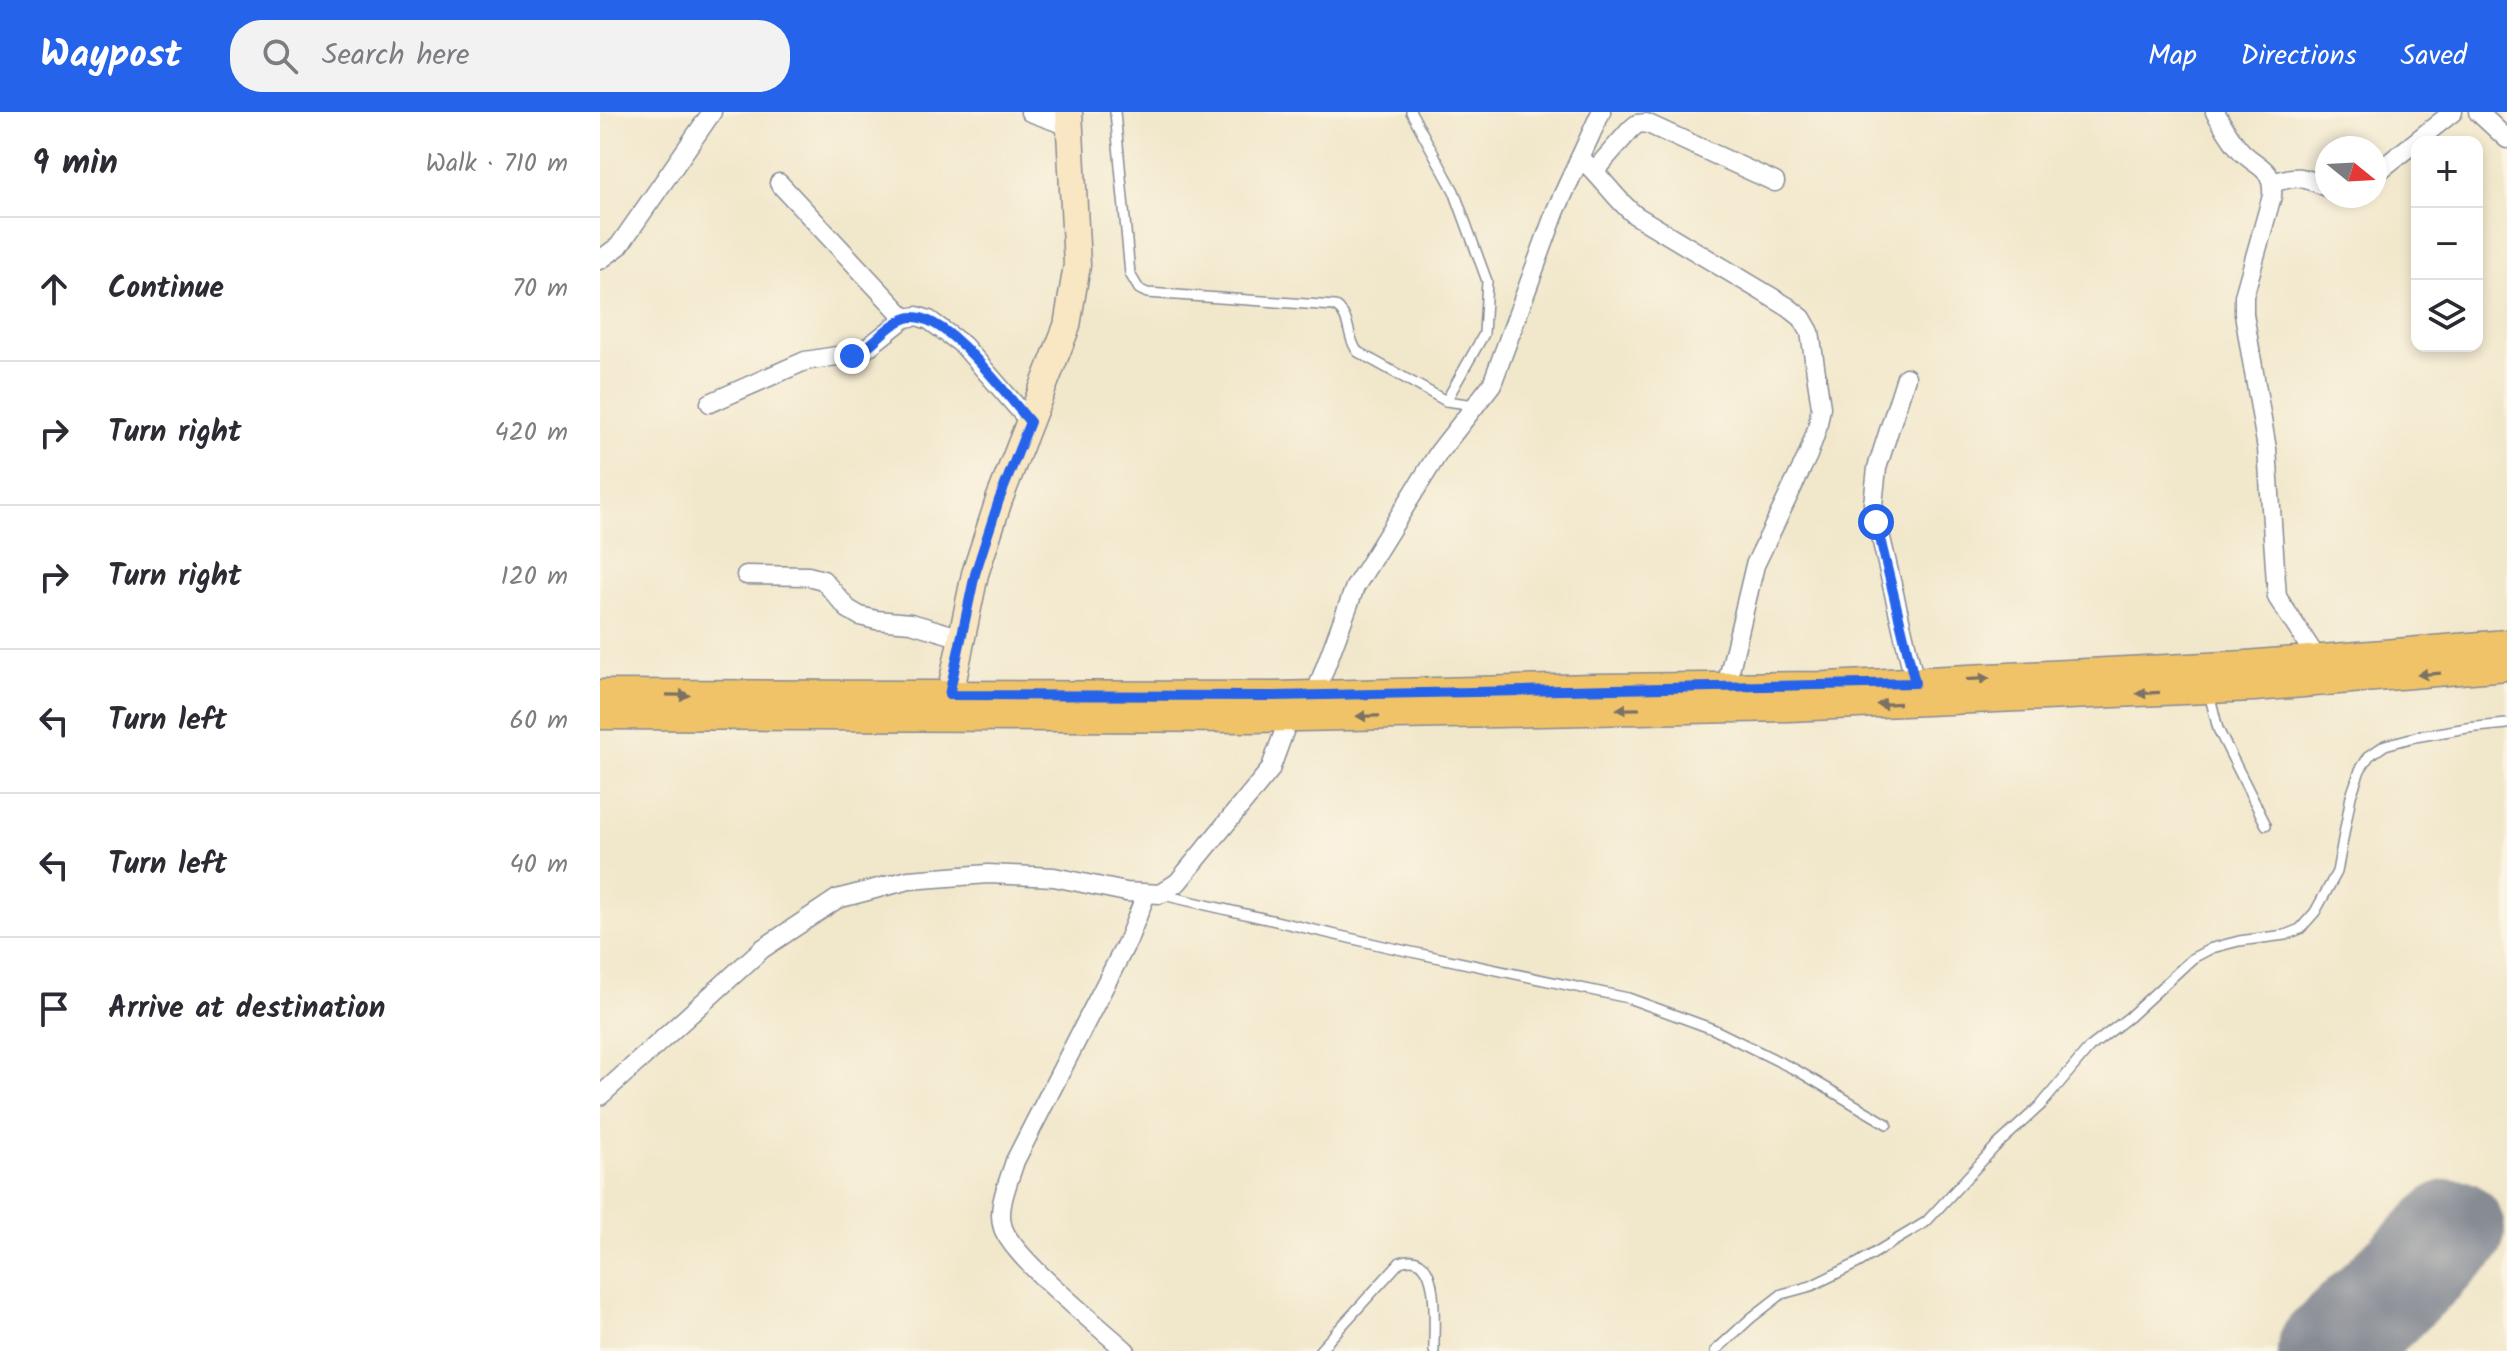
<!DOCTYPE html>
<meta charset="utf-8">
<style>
:root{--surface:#fff;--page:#f2f2f3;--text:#2b2b33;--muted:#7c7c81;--line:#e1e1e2;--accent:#2563eb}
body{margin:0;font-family:Kalam,sans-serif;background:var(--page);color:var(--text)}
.controls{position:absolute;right:24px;top:24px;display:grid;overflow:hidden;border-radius:16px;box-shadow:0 4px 12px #0003}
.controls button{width:72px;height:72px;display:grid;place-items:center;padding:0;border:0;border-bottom:2px solid var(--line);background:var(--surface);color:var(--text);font:40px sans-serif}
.compass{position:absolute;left:1715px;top:24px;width:72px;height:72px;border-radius:50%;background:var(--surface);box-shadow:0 4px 12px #0003;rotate:108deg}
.stop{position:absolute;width:24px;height:24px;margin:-18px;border:6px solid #2563eb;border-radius:50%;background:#fff}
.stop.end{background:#2563eb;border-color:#fff;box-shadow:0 2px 8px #0008}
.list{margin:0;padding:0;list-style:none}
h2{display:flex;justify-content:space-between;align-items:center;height:104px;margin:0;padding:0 32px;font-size:34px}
h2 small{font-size:26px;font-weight:400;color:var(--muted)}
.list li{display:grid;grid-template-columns:52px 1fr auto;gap:24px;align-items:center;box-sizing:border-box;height:144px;padding:0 32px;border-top:2px solid var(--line)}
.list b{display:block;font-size:30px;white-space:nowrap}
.list em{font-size:26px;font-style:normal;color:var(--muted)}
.icon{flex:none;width:44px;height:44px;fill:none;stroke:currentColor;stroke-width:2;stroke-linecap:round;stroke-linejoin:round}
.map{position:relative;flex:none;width:1907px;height:1239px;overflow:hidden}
header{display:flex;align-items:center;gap:48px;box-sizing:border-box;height:112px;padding:0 40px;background:var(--accent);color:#fff}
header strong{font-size:38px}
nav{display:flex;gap:44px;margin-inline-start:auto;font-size:28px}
.search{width:560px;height:72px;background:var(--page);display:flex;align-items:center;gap:20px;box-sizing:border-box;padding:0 28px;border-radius:32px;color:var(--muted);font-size:30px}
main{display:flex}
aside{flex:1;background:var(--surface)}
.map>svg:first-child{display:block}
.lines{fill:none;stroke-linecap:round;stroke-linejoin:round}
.runway{stroke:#868b94;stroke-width:104}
.service-casing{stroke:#868b94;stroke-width:12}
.minor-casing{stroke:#868b94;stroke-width:21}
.secondary-casing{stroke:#868b94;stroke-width:29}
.primary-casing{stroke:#868b94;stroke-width:31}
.service{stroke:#fff;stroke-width:9}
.minor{stroke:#fff;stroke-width:18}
.secondary{stroke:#f9e7c3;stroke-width:26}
.primary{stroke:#f0c369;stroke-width:28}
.oneway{fill:#7b7263}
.route{stroke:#2563eb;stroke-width:10}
</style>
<header>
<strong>Waypost</strong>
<div class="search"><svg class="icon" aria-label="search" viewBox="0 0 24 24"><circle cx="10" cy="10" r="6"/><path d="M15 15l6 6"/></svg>Search here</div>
<nav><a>Map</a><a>Directions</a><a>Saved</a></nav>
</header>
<main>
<aside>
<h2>9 min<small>Walk · 710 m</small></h2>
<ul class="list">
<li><svg class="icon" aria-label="ahead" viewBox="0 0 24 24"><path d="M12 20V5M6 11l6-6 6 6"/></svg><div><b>Continue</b></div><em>70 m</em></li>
<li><svg class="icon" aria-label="right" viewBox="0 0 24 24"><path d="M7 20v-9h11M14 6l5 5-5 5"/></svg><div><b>Turn right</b></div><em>420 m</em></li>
<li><svg class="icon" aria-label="right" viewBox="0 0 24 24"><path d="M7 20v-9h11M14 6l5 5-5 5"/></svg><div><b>Turn right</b></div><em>120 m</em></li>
<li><svg class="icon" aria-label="left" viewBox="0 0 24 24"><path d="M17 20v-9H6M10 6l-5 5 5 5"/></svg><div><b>Turn left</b></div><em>60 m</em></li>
<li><svg class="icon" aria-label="left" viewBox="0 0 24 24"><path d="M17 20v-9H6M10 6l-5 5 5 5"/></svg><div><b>Turn left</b></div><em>40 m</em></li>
<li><svg class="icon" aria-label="arrive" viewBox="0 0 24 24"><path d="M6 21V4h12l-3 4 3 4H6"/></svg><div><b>Arrive at destination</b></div></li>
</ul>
</aside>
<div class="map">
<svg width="1907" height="1239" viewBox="0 0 1907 1239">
<rect width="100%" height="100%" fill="#fcf5e5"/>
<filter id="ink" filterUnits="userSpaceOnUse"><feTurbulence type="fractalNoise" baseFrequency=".0125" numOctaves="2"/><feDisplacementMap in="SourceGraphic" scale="16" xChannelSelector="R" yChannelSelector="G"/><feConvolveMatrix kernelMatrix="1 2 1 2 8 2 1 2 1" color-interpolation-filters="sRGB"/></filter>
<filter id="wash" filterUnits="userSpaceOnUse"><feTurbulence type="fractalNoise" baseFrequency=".006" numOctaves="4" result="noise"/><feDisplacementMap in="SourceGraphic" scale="32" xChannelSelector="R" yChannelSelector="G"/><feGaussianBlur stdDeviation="1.8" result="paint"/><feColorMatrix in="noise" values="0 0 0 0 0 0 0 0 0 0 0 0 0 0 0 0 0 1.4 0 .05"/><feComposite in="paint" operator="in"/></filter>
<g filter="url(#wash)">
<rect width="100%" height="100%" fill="#f1e7cb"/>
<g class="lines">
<polyline class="runway" points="1729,1239 1853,1119"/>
</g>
</g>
<g filter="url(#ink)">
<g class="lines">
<defs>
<g id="service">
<path d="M 515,0 L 530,162 L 539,177 L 547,181 L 735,194 C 752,205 746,226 758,240 L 846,289 L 875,293"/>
<polyline points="811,0 854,79 887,169 884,222 846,289"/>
<polyline points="1609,581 1618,617 1666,713"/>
<polyline points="563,783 788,835 1028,886 1113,917 1198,959 1287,1012"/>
<path d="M 719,1239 L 800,1150 C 843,1134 833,1214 834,1239"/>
<polyline points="1115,1239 1151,1206 1182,1182 1211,1174 1258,1151 1326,1110 1395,1035 1442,992 1489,936 1529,905 1593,846 1612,836 1639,829 1685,823 1700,817 1715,800 1737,760 1751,684 1760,658 1769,644 1785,633 1815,625 1867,616 1907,612"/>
</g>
<g id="minor">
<polyline points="430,0 471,15"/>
<path d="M 1615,0 C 1623,13 1630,27 1641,39 C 1657,56 1674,55 1672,84 L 1644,184 L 1644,202 L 1667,337 L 1677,485 L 1718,548"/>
<polyline points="1878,0 1907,27"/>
<path d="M 980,46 C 1001,63 1014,86 1035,103 L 1188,195 L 1202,206 L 1210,220 L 1221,295 L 1217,317 L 1208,343 L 1155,453 L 1126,575"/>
<polyline points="995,58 1031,17 1037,12 1046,11 1175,70"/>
<polyline points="1775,62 1853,0"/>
<polyline points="179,71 305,206"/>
<path d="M 1673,71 C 1697,62 1703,65 1727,75"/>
<polyline points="0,148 19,134 112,0"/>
<polyline points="1306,265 1277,356 1273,392 1315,571"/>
<polyline points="110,291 205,249 262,240 305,206 317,204 329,208 363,233 430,310"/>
<polyline points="146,463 208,464 223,468 248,497 260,504 276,508 311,511 362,526"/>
<polyline points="715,583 755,475 839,340 892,272 956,98 1001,0"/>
<polyline points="0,984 162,837 237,787 309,768 388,762 454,765 526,780 560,782 578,770 670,658 689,606"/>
<path d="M 526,1239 C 498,1213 414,1147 403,1116 C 396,1096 409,1069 415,1049 L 528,828 L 546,782"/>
</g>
<polyline id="secondary" points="346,602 375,462 399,388 467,214 477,153 469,0"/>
<g id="primary">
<polyline points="0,582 674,584 993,576 1227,574 1646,553 1907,532"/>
<polyline points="0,603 652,606 1188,595 1654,575 1907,554"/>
</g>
</defs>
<use href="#service" class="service-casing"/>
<use href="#minor" class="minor-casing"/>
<use href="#secondary" class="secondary-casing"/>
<use href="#primary" class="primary-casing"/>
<use href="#service" class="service"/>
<use href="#minor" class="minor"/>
<use href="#secondary" class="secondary"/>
<use href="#primary" class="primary"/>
</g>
<defs><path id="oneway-solid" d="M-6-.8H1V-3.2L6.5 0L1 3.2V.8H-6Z" transform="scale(2)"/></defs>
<g class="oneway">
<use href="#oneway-solid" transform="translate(1829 562) rotate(176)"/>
<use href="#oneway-solid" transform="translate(1378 567) rotate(-3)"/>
<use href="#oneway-solid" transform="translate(1548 581) rotate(177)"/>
<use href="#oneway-solid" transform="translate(78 583) rotate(1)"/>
<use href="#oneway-solid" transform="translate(1288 592) rotate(177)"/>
<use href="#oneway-solid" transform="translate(1028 597) rotate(179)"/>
<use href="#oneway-solid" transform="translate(768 604) rotate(179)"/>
</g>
</g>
<g class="lines" filter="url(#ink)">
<path class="route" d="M 252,244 C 273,236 286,212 307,206 C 343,195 408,285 430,310 L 399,388 L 375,462 L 349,583 L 674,584 L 1315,571 L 1276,410"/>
</g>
</svg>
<div class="controls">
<button>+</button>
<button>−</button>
<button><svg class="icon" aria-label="layers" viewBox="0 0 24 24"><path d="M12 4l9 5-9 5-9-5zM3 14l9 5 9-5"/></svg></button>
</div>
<svg class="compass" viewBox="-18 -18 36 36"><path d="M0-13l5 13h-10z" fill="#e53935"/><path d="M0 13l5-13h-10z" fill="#7c7c81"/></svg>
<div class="stop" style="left:1276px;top:410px"></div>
<div class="stop end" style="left:252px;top:244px"></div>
</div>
</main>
